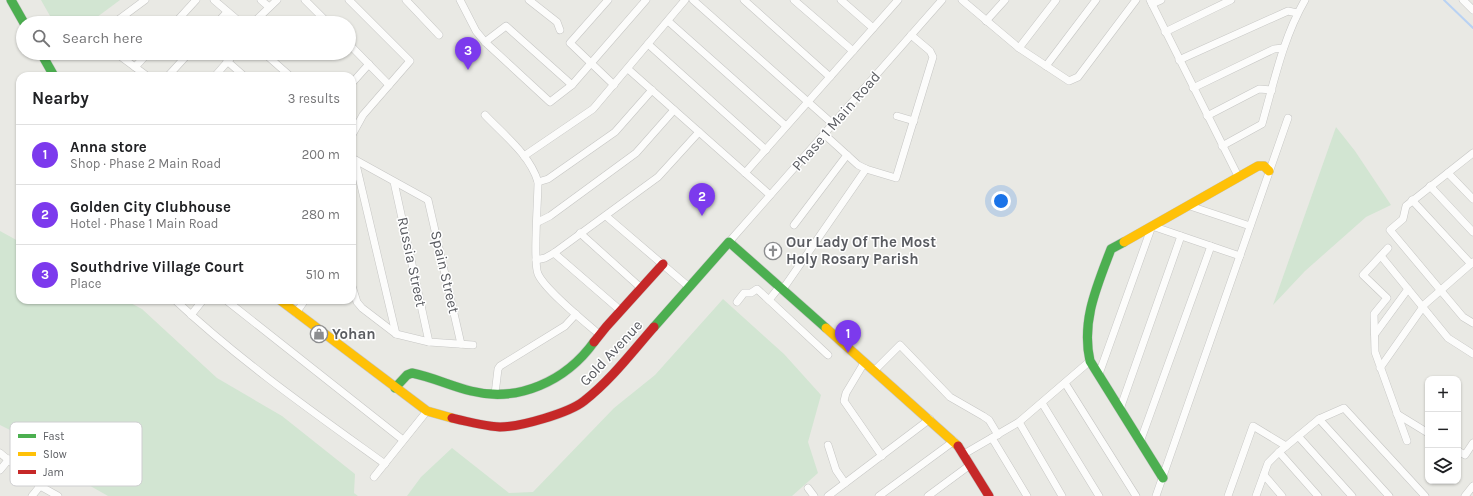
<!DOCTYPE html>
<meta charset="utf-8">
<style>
:root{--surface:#fff;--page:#f2f2f2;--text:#202124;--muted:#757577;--line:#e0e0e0;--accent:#7c3aed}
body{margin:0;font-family:Karla,sans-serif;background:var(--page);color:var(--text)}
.controls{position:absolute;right:12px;bottom:12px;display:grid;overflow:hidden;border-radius:8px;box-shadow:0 1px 3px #0004}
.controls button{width:36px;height:36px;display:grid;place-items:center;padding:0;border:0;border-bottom:1px solid var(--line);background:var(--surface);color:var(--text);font:20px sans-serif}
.you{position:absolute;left:1001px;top:201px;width:14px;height:14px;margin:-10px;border:3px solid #fff;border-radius:50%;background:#1a73e8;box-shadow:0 0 0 6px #1a73e833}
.badge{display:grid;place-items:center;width:26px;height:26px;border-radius:50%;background:var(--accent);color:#fff;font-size:13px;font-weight:700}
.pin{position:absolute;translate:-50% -33px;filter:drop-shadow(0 1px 2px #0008)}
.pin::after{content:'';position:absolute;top:21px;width:14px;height:12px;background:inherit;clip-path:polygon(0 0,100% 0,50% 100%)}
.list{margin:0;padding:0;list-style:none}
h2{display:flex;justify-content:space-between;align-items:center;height:52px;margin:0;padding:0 16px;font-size:17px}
h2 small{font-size:13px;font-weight:400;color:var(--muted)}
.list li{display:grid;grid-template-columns:26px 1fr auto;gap:12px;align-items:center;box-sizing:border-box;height:60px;padding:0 16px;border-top:1px solid var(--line)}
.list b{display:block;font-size:15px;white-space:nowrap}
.list p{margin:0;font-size:13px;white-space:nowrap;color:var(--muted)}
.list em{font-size:13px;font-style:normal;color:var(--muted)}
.icon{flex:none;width:22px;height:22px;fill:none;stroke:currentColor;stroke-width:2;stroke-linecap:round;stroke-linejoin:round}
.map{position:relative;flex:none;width:1473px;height:496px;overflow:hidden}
.search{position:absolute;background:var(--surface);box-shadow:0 1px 3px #0004;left:16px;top:16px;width:340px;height:44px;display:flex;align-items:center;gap:10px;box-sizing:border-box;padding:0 14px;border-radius:22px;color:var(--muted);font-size:15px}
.panel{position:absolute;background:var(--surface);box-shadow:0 1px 3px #0004;left:16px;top:72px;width:340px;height:232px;border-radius:12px}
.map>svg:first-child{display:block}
.green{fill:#d2e5d2}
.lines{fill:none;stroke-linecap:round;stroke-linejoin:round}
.stream{stroke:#b9d2f3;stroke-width:2}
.street-casing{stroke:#c6c6c4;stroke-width:8}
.fast-casing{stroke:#c6c6c5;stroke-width:10}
.slow-casing{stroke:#c6c6c5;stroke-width:10}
.jam-casing{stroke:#c6c6c5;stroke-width:10}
.street{stroke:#fcfcfb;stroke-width:7}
.fast{stroke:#4caf50;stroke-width:9}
.slow{stroke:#ffc107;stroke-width:9}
.jam{stroke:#c62828;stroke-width:9}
.labels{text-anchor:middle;stroke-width:3;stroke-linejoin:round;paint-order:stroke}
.street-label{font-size:15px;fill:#5a5c61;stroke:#fff}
.poi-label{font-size:15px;font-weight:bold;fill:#5a5c61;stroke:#fff;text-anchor:start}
.key{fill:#fff;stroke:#ceced0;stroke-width:1}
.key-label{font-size:11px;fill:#5a5c61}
</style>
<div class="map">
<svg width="1473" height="496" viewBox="0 0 1473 496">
<rect width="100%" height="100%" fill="#e9e9e4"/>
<g class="green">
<polygon points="41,0 120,0 89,23 54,23"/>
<polygon points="1336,127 1355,151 1391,205 1366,217 1305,271 1273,305"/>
<polygon points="0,231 20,242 20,300 125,300 142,309 217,378 282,416 355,474 354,493 358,496 108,496 55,466 18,434 0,425"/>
<polygon points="723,299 784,354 821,395 808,442 818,473 792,496 407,496 421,477 452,448 509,493 533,492 614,408 655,375"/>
</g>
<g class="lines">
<polyline class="stream" points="1444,0 1473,28"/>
<defs>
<g id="street">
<polyline points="214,0 241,23"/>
<polyline points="261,0 269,7"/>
<polyline points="305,0 328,23"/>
<polyline points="349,0 410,61 363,115 352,135"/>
<polyline points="406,0 439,35"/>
<polyline points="460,0 476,31 485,42 550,102 572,85 646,0"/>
<polyline points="529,0 557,22 560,30"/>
<polyline points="608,0 570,43 614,85"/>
<polyline points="693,0 834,125"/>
<polyline points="744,0 830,77"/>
<polyline points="794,0 853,51"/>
<polyline points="841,0 873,28"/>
<polyline points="962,0 1019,48 1069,81 1078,77 1136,0"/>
<polyline points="1150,0 1238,176"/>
<polyline points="1463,0 1473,10"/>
<polyline points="1152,4 1161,0"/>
<polyline points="668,21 786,126"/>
<polyline points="986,21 1005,0"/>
<polyline points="114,23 145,0"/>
<polyline points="175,23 196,0"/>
<polyline points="217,23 227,12"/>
<polyline points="253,23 277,0"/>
<polyline points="1165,32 1231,0"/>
<polyline points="485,42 506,26 572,85"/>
<polyline points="349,44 389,85"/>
<polyline points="648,44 766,150"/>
<polyline points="1019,48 1056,0"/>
<polyline points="116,53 147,76"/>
<polyline points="264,53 290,76"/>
<polyline points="1179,60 1288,11 1297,13"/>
<polyline points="227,61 244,76"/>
<polyline points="1046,66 1096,0"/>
<polyline points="135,67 148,53"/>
<polyline points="628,69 770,195"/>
<polyline points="168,76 189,53"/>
<polyline points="215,76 235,53"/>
<polyline points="352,83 369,64"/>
<polyline points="1193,88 1274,49 1283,48"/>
<path d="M 485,115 C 504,135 530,155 538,182 C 538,199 533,263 538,274 C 545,290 586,323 600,335"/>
<polyline points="897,116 914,121"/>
<polyline points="1207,116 1259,89 1272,90"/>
<polyline points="825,135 858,165 866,169 896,178 933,57 930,51 911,35"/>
<path d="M 1222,146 L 1262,124 C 1274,82 1283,38 1305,0"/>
<polyline points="1473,153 1406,206 1403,219 1390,230 1463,317 1473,323"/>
<polyline points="524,156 593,109 685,0"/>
<polyline points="352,158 428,200 461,344"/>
<polyline points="355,160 396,334"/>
<polyline points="745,173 898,0"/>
<polyline points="1448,173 1473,199"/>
<polyline points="394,182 429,342"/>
<polyline points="538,182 548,179 615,132 652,90"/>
<polyline points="1430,186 1473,232"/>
<polyline points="1412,200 1471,264"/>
<polyline points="1190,206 1250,226"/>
<polyline points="606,216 689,287"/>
<polyline points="538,222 550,216 636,153 674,110"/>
<polyline points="794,225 847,155"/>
<polyline points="580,233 641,288"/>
<polyline points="729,242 942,0"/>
<polyline points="1388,248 1363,275 1387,298 1374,314 1375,352 1407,441"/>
<polyline points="554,253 621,311"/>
<polyline points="1381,256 1448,338 1473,354"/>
<polyline points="536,260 545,258 554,253 658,177 699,132"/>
<polyline points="352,286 357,302 362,308 396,334 429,342 473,345"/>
<polyline points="783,289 866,169"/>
<path d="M 175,300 C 240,361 313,412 385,464"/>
<polyline points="226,300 403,440"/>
<polyline points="769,300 780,286"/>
<polyline points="737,302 744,293 751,293 757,289 828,355"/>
<polyline points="296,313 305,300"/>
<polyline points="191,315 203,300"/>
<polyline points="1375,334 1408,289"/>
<polyline points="864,363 846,393 844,401 882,456"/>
<polyline points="1380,368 1425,304 1473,262"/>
<polyline points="874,371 900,345 950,397 983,416 989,420 998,435"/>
<polyline points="1099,374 1152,226 1240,256"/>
<polyline points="1065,383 1136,496"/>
<polyline points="495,394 498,369 500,366 565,326 576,314"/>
<polyline points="1042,403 1099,496"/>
<polyline points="1120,409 1181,236"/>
<polyline points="1397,414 1428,433"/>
<polyline points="1319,419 1389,496"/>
<polyline points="1019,422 1062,496"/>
<polyline points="1298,436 1352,496"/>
<polyline points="992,438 1027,496"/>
<polyline points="1140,442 1211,246"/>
<polyline points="828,445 836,470 845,483"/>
<polyline points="1458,451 1465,455 1473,443"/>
<polyline points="1279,452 1319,419 1344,408 1425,496"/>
<polyline points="0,453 40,486 58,496"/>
<polyline points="964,454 1019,422 1090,361"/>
<polyline points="0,470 9,459"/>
<polyline points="1264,475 1282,496"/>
<polyline points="374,477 427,411"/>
<polyline points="808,488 814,496"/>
<polyline points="32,496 54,469"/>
<polyline points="828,496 930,419"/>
<polyline points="879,496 954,441"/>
<polyline points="928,496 970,465"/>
<polyline points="1156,496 1288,118"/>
<polyline points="1228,496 1253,426 1286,446"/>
<polyline points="1256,496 1268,463 1279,452 1318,496"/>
<polyline points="1465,496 1473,486"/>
</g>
<g id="fast">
<polyline points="11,0 24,23"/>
<polyline points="41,53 54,76"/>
<path d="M 1124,242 L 1111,249 C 1097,286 1081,321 1090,361 L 1163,478"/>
<polyline points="654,327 729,242 826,328"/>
<path d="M 395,388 L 407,375 L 412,373 C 432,377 451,386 471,391 C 518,403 566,381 594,342"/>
</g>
<g id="slow">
<polyline points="1124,242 1258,166 1264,166 1269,171"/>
<polyline points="280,300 427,411 452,418"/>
<polyline points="826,328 958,446"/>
</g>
<g id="jam">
<polyline points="594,342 606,327 663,264"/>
<path d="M 452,418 C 468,422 484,426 500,427 C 520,427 569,413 584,401 C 611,380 632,352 654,327"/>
<polyline points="958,446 989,496"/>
</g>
</defs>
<use href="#street" class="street-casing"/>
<use href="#fast" class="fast-casing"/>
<use href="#slow" class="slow-casing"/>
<use href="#jam" class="jam-casing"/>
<use href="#street" class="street"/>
<use href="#fast" class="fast"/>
<use href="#slow" class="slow"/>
<use href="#jam" class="jam"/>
</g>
<defs>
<symbol id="church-ring" viewBox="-11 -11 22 22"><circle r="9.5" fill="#fff" stroke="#8c8d8f" stroke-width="1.5"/><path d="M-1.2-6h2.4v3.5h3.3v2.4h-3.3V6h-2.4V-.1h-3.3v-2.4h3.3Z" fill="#8c8d8f"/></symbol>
<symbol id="shop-ring" viewBox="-11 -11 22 22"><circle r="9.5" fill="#fff" stroke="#8c8d8f" stroke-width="1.5"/><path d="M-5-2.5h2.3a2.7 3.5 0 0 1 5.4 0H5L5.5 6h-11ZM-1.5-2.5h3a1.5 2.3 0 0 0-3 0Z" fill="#8c8d8f"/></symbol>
</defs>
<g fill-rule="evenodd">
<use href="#church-ring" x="763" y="241" width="20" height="20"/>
<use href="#shop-ring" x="309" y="324" width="20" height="20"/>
</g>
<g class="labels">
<g class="street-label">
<text transform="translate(836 121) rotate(-49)" y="5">Phase 1 Main Road</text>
<text transform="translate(412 262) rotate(78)" y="5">Russia Street</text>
<text transform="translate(445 272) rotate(77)" y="5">Spain Street</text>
<text transform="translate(611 353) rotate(-47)" y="5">Gold Avenue</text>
</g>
<g class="poi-label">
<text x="786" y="247">Our Lady Of The Most<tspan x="786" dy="17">Holy Rosary Parish</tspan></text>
<text x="332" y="339">Yohan</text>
</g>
</g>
<rect x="10" y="422" width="132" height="64" rx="6" class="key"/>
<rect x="18" y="434" width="18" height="4" fill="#4caf50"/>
<rect x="18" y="452" width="18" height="4" fill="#ffc107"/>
<rect x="18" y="470" width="18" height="4" fill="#c62828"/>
<g class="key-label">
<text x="43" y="440">Fast</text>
<text x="43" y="458">Slow</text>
<text x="43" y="476">Jam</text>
</g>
</svg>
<div class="controls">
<button>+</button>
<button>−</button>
<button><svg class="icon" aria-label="layers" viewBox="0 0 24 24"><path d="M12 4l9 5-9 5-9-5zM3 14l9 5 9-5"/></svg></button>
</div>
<div class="you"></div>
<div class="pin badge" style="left:848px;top:353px">1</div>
<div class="pin badge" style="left:702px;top:216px">2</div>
<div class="pin badge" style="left:468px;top:70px">3</div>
<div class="search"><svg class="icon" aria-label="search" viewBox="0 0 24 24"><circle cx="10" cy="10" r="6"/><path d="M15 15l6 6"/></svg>Search here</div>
<section class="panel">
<h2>Nearby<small>3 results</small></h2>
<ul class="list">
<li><span class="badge">1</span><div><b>Anna store</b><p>Shop · Phase 2 Main Road</p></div><em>200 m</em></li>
<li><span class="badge">2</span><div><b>Golden City Clubhouse</b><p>Hotel · Phase 1 Main Road</p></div><em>280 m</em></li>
<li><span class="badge">3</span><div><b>Southdrive Village Court</b><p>Place</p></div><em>510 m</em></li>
</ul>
</section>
</div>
